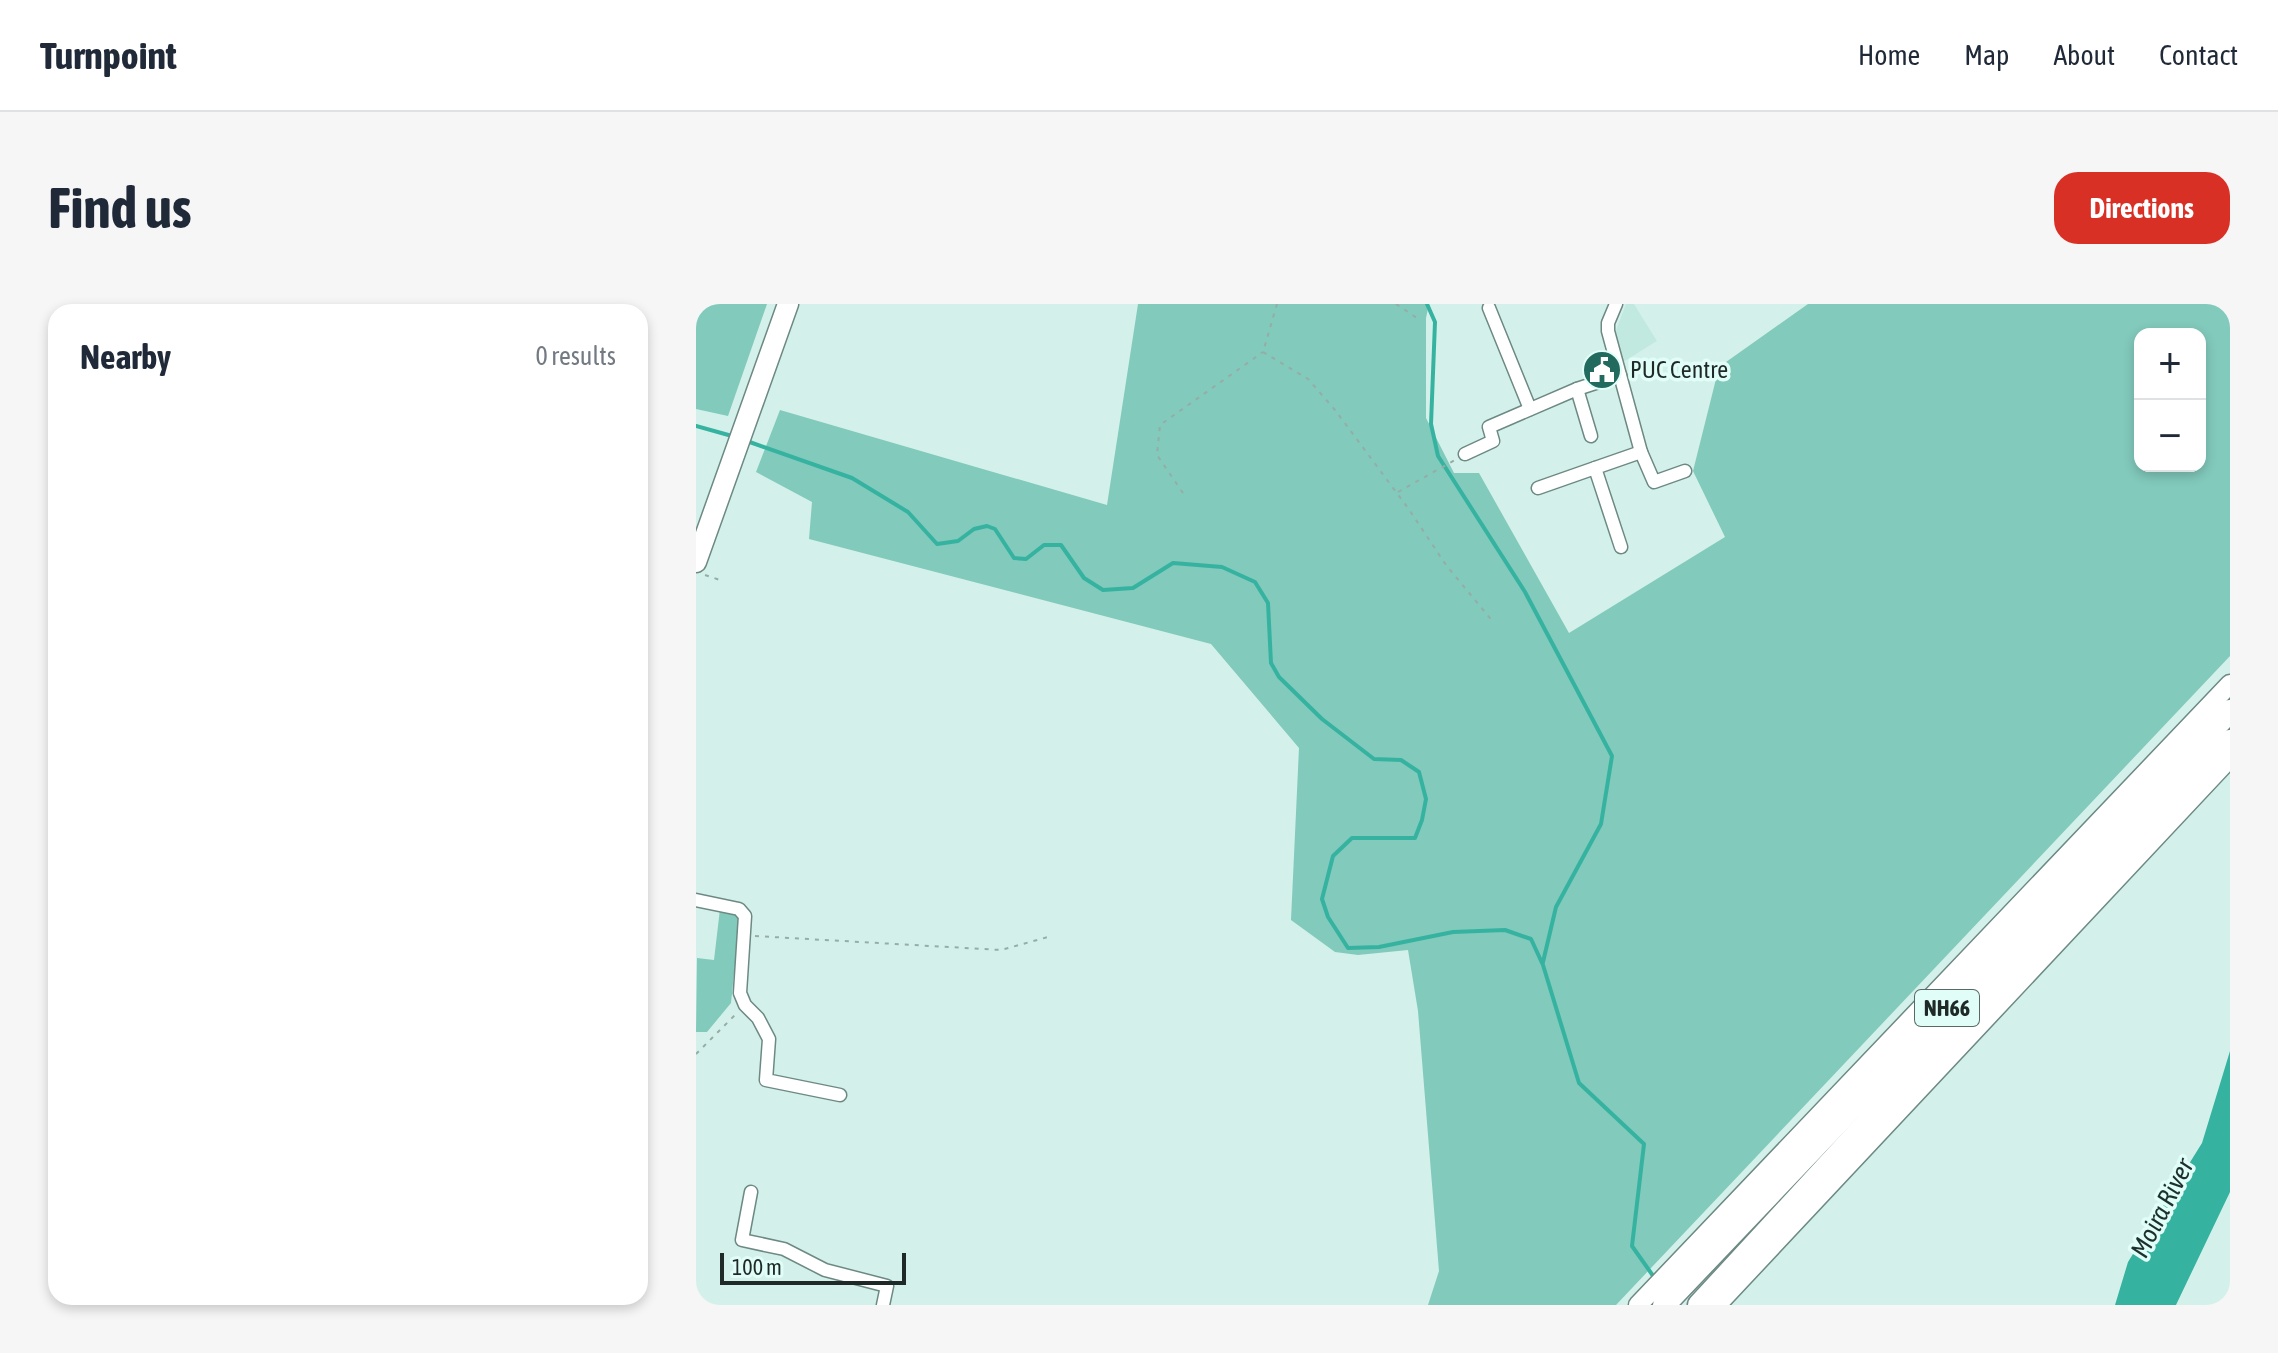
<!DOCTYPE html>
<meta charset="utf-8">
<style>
:root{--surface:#fff;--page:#f6f6f7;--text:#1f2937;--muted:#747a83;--line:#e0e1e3;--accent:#d93025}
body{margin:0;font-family:"Asap Condensed",sans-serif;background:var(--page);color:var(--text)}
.controls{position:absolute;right:24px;top:24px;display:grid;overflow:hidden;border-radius:16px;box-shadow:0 4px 12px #0003}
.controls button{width:72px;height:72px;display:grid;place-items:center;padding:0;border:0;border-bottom:2px solid var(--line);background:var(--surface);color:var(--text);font:40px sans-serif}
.scale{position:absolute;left:24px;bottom:20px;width:186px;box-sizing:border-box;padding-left:8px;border:4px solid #1f2a28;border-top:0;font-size:22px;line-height:28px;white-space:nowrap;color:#1f2a28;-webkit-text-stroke:6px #e0fef7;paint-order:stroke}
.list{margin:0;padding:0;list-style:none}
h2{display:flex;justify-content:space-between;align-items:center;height:104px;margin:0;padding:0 32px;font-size:34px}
h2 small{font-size:26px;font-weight:400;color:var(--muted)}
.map{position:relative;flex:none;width:1534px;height:1001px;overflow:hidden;border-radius:24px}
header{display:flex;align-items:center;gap:48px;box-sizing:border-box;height:112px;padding:0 40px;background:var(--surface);border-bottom:2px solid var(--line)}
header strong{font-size:38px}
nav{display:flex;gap:44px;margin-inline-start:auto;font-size:28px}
.intro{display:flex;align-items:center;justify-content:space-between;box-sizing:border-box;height:192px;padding:0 48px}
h1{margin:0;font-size:56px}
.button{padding:20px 36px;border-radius:24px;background:var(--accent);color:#fff;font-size:28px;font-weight:700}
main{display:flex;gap:48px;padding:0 48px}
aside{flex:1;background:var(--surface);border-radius:24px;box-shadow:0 4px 12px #0003}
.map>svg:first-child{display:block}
.built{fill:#c1e9e0}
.green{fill:#82cabc;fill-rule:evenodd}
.water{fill:#36b3a0}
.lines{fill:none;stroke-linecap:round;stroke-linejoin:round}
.stream{stroke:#36b3a0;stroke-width:4}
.street-casing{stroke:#6d8983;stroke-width:15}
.secondary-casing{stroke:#6d8983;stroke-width:21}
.primary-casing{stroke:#6d8983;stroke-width:23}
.highway-casing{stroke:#6d8983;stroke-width:25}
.path{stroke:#95ada7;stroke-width:2;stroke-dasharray:4 6;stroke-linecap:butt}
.street{stroke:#fff;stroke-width:12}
.secondary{stroke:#fff;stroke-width:18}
.primary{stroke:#fff;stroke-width:20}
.highway{stroke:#fff;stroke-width:22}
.labels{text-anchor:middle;stroke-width:7;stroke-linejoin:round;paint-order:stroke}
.shield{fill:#e0fef7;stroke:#596a66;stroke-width:2}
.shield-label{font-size:22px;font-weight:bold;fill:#1f2a28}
.poi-label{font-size:24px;fill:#1f2a28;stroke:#e0fef7;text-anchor:start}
.water-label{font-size:26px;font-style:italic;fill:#1c312d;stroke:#e0fef7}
</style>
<header>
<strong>Turnpoint</strong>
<nav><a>Home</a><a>Map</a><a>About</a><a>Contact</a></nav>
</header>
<div class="intro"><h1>Find us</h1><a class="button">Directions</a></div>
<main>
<aside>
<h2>Nearby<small>0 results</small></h2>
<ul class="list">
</ul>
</aside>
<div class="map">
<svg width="1534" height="1001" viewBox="0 0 1534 1001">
<rect width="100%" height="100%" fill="#d3f1ea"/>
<polygon class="built" points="930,0 938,0 961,37 927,58 919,29"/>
<g class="green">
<polygon points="0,0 71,0 32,112 0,105"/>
<path d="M 442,0 L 733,0 L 730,14 L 730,114 L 758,169 L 783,169 L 873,329 L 1029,233 L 997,167 L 1023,63 L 1112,0 L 1534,0 L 1534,352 L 920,1001 L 732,1001 L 743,967 L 722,707 L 712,646 L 662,651 L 639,648 L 595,616 L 603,444 L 515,340 L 113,235 L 116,198 L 60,168 L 84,106 L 411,201 ZM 1504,30 L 1504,162 L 1444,162 L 1444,30 Z"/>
<polygon points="24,605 44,610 35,699 11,728 0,728 1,654 18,656"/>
</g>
<polygon class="water" points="1534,747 1534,888 1480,1001 1419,1001 1432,958 1506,839"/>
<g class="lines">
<g class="stream">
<polyline points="731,0 739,18 735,120 742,152 829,288 916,452 905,520 860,603 847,658"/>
<polyline points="0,122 36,132"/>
<polyline points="48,136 156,174 212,208 241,240 262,237 278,225 291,222 299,225 318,254 330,255 348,241 365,241 388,274 407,286 437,284 477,259 526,263 559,278 572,299 575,359 583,373 626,415 678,455 705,456 723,468 730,495 726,516 719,534 656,534 637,552 626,595 632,613 652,644 683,643 757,628 809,626 835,635 847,661 883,779 948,840 936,942 960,976"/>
</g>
<defs>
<g id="street">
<polyline points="920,0 912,19 912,27 945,148 958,178 989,167"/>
<polyline points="793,4 834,105"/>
<polyline points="881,85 895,132"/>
<polyline points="769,150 797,137 793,123 881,85 924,71"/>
<polyline points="842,184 899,164"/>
<polyline points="925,243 899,164 945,148"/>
<polyline points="0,596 43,605 49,612 44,689 49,701 62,714 73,735 70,776 144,791"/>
<polyline points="55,888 46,936 88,945 129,966 191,982 187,1001"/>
</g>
<g id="secondary">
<polyline points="942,1001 1534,380"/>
<polyline points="1021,1001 1534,454"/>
</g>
<polyline id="primary" points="0,258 92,0"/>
<g id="highway">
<polyline points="968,1001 1534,407"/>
<polyline points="1003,1001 1229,756 1534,437"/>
</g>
</defs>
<use href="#street" class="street-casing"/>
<use href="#secondary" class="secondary-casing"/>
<use href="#primary" class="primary-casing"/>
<use href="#highway" class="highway-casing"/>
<g class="path">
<polyline points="581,0 567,48 612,75 639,106 712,204 750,261 798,319"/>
<polyline points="700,0 724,16"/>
<polyline points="702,188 759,156"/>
<polyline points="487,189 461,151 464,121 567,48"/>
<polyline points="9,271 24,276"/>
<polyline points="59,632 305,646 352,633"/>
<polyline points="0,750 40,710"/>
</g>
<use href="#street" class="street"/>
<use href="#secondary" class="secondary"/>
<use href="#primary" class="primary"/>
<use href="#highway" class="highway"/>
</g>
<defs>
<symbol id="civic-disc" viewBox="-11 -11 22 22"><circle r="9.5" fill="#22695e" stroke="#e0fef7"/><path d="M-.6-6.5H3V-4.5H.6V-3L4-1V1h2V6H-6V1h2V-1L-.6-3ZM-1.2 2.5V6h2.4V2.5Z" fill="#fff"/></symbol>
</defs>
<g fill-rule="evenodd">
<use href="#civic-disc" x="884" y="44" width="44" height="44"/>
</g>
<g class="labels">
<rect class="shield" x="1219" y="686" width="64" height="36" rx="6"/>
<g class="shield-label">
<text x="1251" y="712">NH66</text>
</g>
<g class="poi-label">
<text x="934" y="74">PUC Centre</text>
</g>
<g class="water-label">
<text transform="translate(1466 904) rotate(-63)" y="9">Moira River</text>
</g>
</g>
</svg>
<div class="controls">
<button>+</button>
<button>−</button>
</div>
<div class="scale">100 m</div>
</div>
</main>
